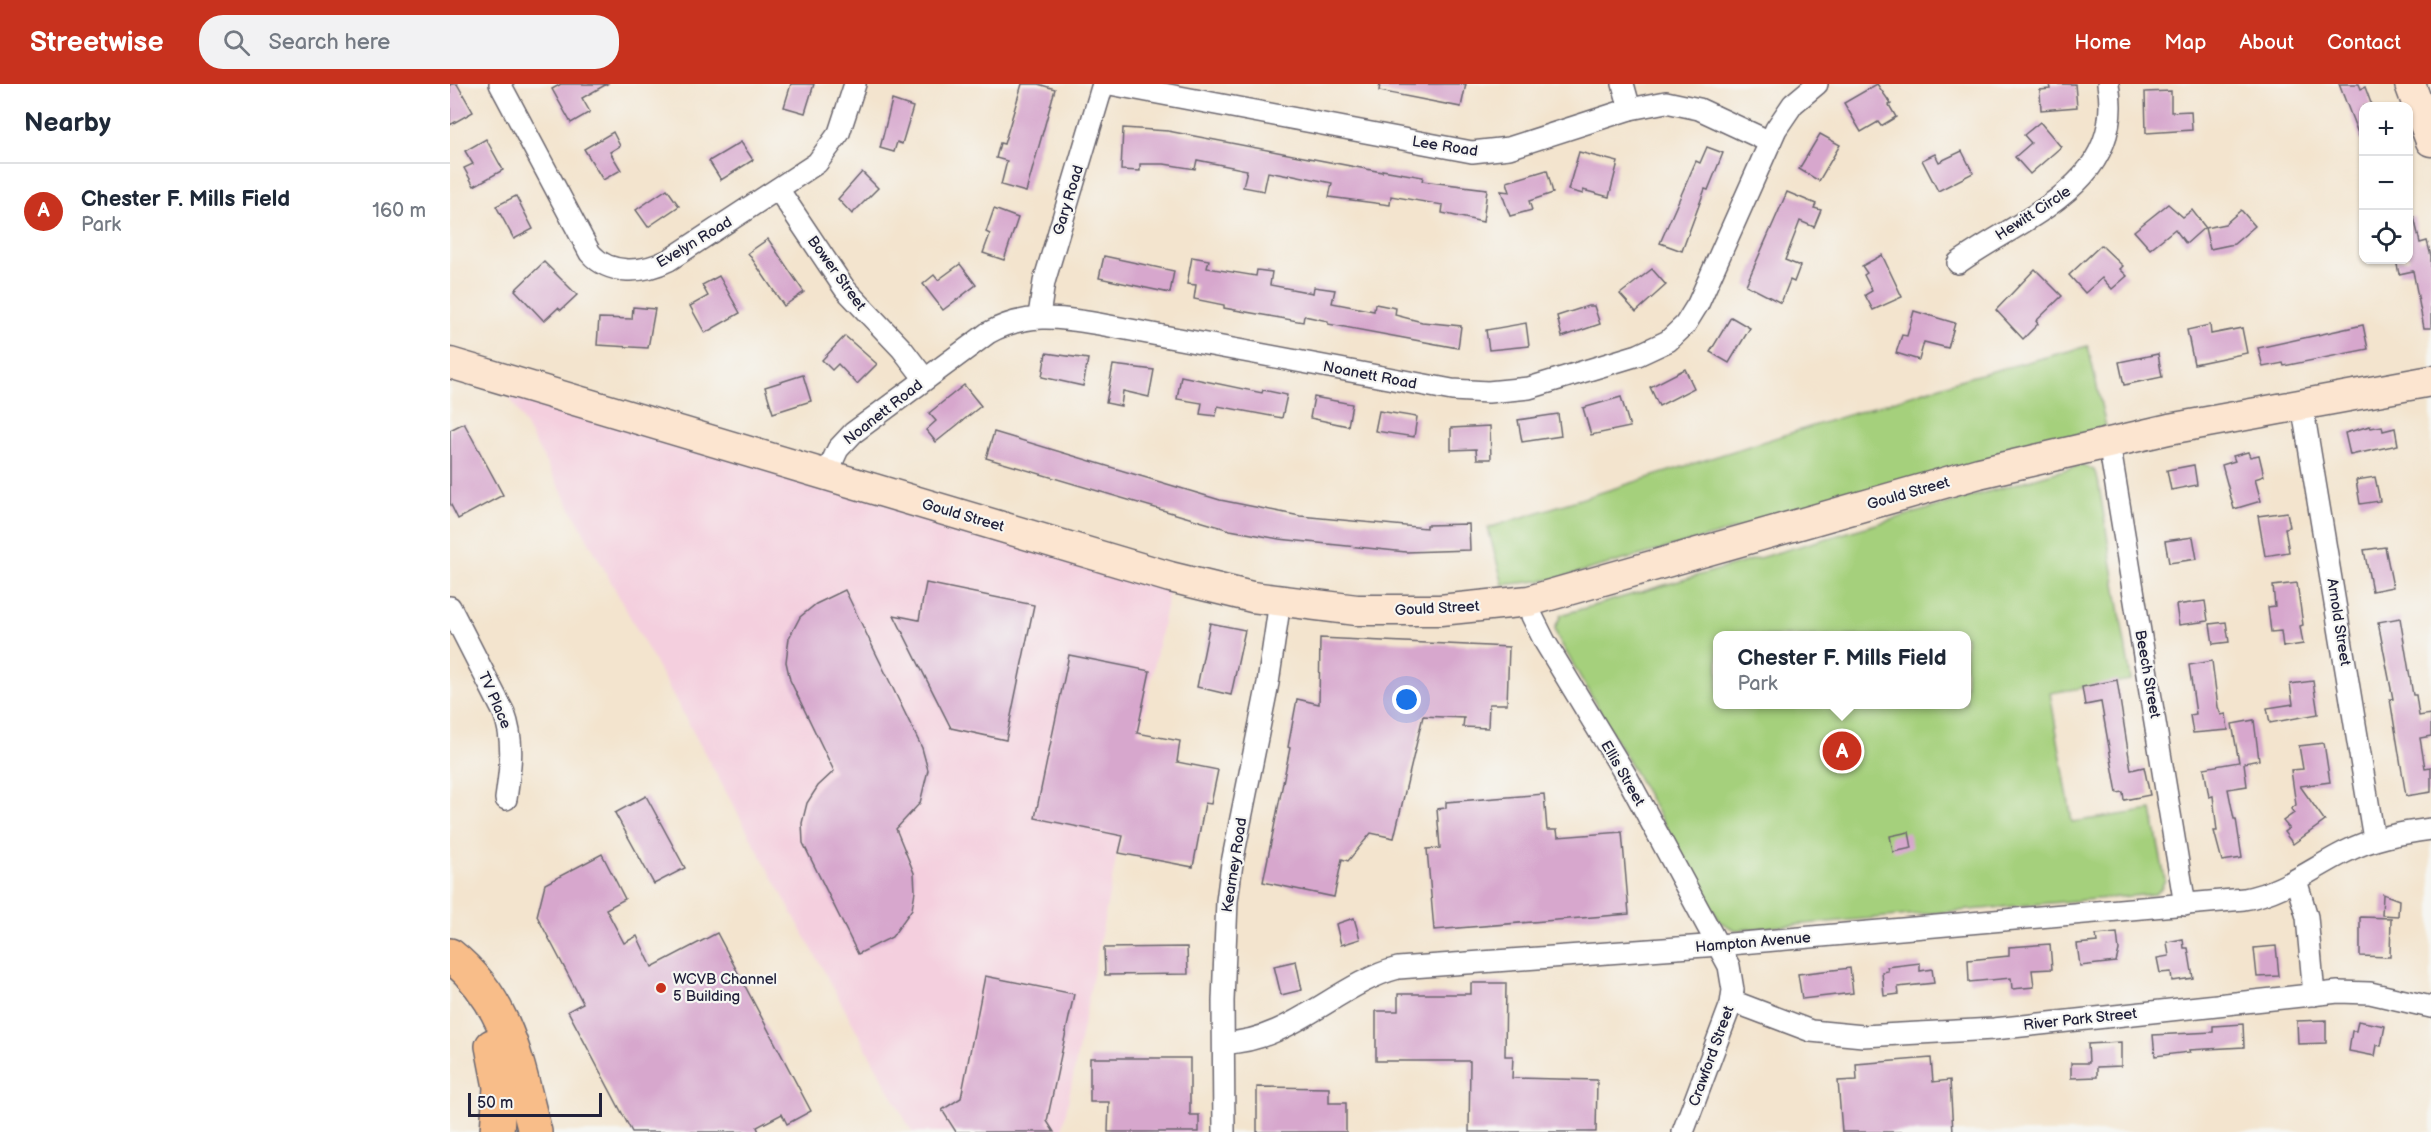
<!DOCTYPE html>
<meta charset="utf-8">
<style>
:root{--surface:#fff;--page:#f2f2f3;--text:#1f2937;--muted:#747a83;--line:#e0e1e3;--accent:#c8321e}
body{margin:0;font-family:"Balsamiq Sans",sans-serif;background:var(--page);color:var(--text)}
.controls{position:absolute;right:18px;top:18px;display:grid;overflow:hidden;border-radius:12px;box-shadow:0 2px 4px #0004}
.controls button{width:54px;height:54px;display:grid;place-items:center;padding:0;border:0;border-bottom:2px solid var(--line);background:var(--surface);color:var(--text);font:30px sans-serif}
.scale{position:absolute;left:18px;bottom:15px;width:134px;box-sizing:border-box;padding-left:6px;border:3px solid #22223b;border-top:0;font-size:16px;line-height:21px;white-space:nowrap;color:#22223b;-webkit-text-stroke:4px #f6f6f2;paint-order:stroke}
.you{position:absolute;left:957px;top:616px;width:21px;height:21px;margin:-15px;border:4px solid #fff;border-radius:50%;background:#1a73e8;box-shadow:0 0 0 9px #1a73e833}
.badge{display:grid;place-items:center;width:39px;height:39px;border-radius:50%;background:var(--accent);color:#fff;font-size:20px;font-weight:700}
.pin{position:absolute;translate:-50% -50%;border:3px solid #fff;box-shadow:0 2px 6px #0006}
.popup{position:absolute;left:1263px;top:547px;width:258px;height:78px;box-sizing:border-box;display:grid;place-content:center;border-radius:12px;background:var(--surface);filter:drop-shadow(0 2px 4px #0005);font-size:20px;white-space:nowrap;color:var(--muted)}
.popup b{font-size:22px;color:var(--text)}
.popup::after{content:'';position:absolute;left:50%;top:100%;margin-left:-12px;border:12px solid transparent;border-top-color:var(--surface)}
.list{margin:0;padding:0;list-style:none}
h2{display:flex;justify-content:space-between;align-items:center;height:78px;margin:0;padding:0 24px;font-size:26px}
h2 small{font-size:20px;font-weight:400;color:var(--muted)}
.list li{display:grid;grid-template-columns:39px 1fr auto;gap:18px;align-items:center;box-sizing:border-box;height:96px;padding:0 24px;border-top:2px solid var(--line)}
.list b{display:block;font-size:22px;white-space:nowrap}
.list p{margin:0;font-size:20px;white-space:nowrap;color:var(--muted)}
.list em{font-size:20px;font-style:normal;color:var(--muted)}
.icon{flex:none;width:33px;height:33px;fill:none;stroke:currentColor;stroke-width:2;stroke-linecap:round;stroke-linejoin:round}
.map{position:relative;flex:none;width:1981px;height:1048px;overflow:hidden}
header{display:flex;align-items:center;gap:36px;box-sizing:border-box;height:84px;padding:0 30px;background:var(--accent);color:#fff}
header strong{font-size:28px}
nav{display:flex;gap:33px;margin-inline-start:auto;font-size:21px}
.search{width:420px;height:54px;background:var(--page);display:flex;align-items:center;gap:15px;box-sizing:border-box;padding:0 21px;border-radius:24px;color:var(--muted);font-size:22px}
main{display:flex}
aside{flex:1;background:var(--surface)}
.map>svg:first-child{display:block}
.built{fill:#f4cfde}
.green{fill:#a5d07c;stroke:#64795c;stroke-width:1.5;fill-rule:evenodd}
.building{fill:#d7a7cd}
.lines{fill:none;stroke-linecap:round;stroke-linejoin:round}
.minor-casing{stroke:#6b666e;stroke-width:24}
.secondary-casing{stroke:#6b666e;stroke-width:33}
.motorway-casing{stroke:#6b666e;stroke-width:36}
.minor{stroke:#fff;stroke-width:21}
.secondary{stroke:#fce5d0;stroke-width:30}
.motorway{stroke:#f8bd89;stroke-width:33}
.poi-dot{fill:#c8321e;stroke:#f6f6f2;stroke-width:2}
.labels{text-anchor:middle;stroke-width:4.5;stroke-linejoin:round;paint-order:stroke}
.street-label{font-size:15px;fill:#22223b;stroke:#f6f6f2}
.poi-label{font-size:15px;fill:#22223b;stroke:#f6f6f2;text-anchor:start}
</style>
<header>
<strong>Streetwise</strong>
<div class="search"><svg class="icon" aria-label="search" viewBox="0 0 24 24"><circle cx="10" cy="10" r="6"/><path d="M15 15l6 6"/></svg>Search here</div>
<nav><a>Home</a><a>Map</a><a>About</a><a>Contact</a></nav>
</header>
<main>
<aside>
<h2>Nearby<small></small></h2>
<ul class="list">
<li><span class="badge">A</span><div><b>Chester F. Mills Field</b><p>Park</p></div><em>160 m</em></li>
</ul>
</aside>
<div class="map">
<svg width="1981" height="1048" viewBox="0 0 1981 1048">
<rect width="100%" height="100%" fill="#f6f6f2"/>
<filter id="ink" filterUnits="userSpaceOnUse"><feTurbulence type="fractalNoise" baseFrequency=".0167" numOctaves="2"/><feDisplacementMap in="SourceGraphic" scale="12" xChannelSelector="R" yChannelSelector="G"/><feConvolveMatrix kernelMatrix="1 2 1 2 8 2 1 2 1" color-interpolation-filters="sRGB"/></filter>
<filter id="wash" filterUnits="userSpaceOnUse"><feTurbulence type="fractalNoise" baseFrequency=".008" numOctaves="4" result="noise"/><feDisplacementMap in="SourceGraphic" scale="24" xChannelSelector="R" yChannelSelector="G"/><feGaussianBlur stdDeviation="1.35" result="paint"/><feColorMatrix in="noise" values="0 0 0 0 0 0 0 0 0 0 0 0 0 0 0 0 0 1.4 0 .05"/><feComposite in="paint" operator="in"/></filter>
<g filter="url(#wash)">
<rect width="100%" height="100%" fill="#f3e4ce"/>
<polygon class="built" points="56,306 720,502 612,1048 462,1048"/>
<g class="green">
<polygon points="1638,262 1656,343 1105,495 1053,501 1038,444 1516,294"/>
<path d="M 1631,381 L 1644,386 L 1648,396 L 1681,596 L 1600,609 L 1622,738 L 1702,726 L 1715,796 L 1710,806 L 1705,810 L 1285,846 L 1270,838 L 1107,552 L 1105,544 L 1111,531 ZM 1268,552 L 1516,552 L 1516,620 L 1268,620 Z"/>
</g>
<g id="blocks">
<g class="building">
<polygon points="0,0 7,0 23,28 0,41"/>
<polygon points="111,0 157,0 132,14 140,28 121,39 102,5"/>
<polygon points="341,0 364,0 355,29 334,23"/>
<polygon points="572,0 588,0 605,5 576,108 551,101 557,77 546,74 550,59 554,60"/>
<polygon points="930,0 1016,0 1011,23 929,7"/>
<polygon points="1427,0 1441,20 1439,21 1446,33 1431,42 1428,38 1411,48 1394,19"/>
<polygon points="1599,0 1625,0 1627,23 1591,26 1590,6 1600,5"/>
<polygon points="1889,0 1909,0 1911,5 1915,3 1922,22 1914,22 1914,57 1911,57"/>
<polygon points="1721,7 1721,28 1741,27 1742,46 1696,49 1695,8"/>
<polygon points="442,16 463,23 452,60 447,58 444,68 430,64"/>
<polygon points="1590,38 1611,63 1580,90 1565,73 1581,59 1574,51"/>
<polygon points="673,44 718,47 932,88 932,86 973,93 972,97 1037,105 1033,138 992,129 993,121 941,112 940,121 879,113 882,99 839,90 839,92 818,88 814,107 793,103 797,86 747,76 745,85 714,80 690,80 690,87 671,86"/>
<polygon points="163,48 170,62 160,68 171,86 153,96 134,65"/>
<polygon points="1370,50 1390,61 1369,97 1349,85"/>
<polygon points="36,55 53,86 24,102 14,84 23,80 15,67"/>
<polygon points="291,58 303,76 271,96 259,77"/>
<polygon points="1257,63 1273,69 1258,106 1255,105 1232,167 1210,159 1246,77 1250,79"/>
<polygon points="1512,67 1523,89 1488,107 1472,76 1485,70 1489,78"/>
<polygon points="1129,68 1168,78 1159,113 1133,106 1133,110 1118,106"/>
<polygon points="1097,86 1103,109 1079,117 1082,126 1060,132 1051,107 1060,108 1057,98"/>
<polygon points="412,88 428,104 402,130 388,115"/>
<polygon points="217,105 229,122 198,143 186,126"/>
<polygon points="1337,108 1366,120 1364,124 1371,126 1364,143 1350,137 1335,176 1350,182 1344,198 1340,196 1331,219 1296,201"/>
<polygon points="66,112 83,145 64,155 46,122"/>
<polygon points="1718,120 1733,133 1742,126 1755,143 1736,160 1725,145 1700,165 1684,147"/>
<polygon points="544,125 568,134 554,176 533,169 540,150 536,148"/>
<polygon points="1791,126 1805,142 1784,160 1760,165 1755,144 1775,140"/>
<polygon points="1959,133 1964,133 1970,159 1977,157 1981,172 1981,244 1974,244 1963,187 1949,190 1946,176 1959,176"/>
<polygon points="318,155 354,208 334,222 298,169"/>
<polygon points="1651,161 1673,182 1670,185 1677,192 1662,205 1652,194 1635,209 1619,191"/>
<polygon points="1432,171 1452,213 1423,226 1415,211 1422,207 1414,191 1417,189 1412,182"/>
<polygon points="654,172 724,187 720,209 649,194"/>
<polygon points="742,173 759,176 757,184 806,192 807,186 822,188 820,201 863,209 864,203 885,206 882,219 924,227 925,220 946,224 945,231 972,238 1011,242 1008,264 878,240 878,237 854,232 853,238 774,224 774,221 744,215 746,201 737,200"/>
<polygon points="94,178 127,211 111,226 108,224 94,237 65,206"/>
<polygon points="510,180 526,201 493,226 473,200 484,191 488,196"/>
<polygon points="1202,185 1216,201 1186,228 1170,210"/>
<polygon points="1585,185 1612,212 1586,237 1588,240 1573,255 1546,226"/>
<polygon points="269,192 290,229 255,249 240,222 258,212 252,201"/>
<polygon points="1138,222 1144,222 1150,240 1112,253 1107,232"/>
<polygon points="183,223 205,225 198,264 147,261 149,234 182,235"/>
<polygon points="1464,227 1505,239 1498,264 1474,258 1469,276 1446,269 1452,251 1457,252"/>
<polygon points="1281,233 1300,244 1279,279 1260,268"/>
<polygon points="1076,239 1079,262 1039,266 1036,246"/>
<polygon points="1760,241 1761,250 1792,244 1797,269 1744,280 1737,246"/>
<polygon points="1913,241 1918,265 1834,282 1833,279 1813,283 1808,264"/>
<polygon points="395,252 427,280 407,300 388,280 382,286 372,276"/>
<polygon points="596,269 638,275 633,302 592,293"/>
<polygon points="1708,270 1712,293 1674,301 1669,278"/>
<polygon points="663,281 704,286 699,313 673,307 671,322 656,319"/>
<polygon points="1235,285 1244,304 1209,322 1200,303"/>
<polygon points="353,291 361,317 323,329 315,303"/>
<polygon points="731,292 812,309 813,306 837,311 832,334 768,322 766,332 750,330 752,319 727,315"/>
<polygon points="514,301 531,322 486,358 476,346 486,337 479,329"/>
<polygon points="864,313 902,320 898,342 860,334"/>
<polygon points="1171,313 1180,343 1141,351 1133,324"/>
<polygon points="929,327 967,333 964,353 925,347"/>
<polygon points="1108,330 1111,352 1072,358 1068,336"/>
<polygon points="14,339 53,411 8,435 0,419 0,346"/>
<polygon points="1040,342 1041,375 1027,375 1026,365 1001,366 1001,344"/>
<polygon points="1920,342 1921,344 1932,342 1933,347 1945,344 1948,361 1900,371 1895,349"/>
<polygon points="544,348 770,416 850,432 976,444 976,441 1019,440 1020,466 956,468 829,455 780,446 536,374"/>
<polygon points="1798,368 1800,373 1809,371 1814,392 1805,395 1811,417 1784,425 1772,381 1785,377 1783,372"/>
<polygon points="1744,381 1747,401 1721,406 1717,386"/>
<polygon points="1925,393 1930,417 1910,420 1906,396"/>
<polygon points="1837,428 1840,443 1835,444 1839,468 1815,472 1808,432"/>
<polygon points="1743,453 1747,475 1719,479 1715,457"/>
<polygon points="1935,463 1943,503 1922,507 1914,466"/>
<polygon points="476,499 584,521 556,656 501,644 444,531 469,536"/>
<polygon points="1847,499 1853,541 1850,542 1853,560 1833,563 1831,547 1821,548 1818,523 1825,522 1823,502"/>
<polygon points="395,506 472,664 478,686 470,719 446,745 464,789 465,807 462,825 442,853 408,870 353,759 352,739 357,719 368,702 384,687 340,596 336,578 339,554 350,533 366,520"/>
<polygon points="1755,517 1758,537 1729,541 1726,521"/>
<polygon points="1950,534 1963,611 1966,611 1969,632 1981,630 1981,652 1970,654 1975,684 1981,683 1981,708 1956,712 1940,615 1943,615 1928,538"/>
<polygon points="1776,538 1779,558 1763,560 1760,540"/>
<polygon points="760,539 795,546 781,611 747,603"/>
<polygon points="870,554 1059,563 1057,620 1039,620 1038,644 1013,643 1014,634 973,632 944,754 921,749 898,777 892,775 884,813 813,798 840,664 838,663 847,615 869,620"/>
<polygon points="619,571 700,587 687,649 730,657 727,678 768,686 761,720 755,719 743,783 669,769 673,752 585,734"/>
<polygon points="1762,577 1768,623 1771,631 1776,630 1778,646 1743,649 1740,631 1746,630 1739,581"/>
<polygon points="1667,596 1681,686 1694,683 1700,711 1674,716 1673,708 1667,709 1651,618 1635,621 1632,603"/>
<polygon points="1863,597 1868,630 1820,639 1817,624 1843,620 1840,600"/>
<polygon points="1804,636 1809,676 1794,679 1797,702 1778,705 1784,735 1786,735 1792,774 1772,777 1764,747 1767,747 1763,712 1759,713 1754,684 1789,678 1782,640"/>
<polygon points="1874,659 1880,698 1850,702 1875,737 1843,760 1834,748 1839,744 1833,737 1844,729 1841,725 1846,721 1841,686 1853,685 1849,662"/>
<polygon points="1094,710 1097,746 1107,746 1108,753 1172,748 1179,830 984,846 977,765 990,764 987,725 996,724 996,718"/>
<polygon points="196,712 235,784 204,800 165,729"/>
<polygon points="1459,748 1462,764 1443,768 1440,752"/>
<polygon points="152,770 175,815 156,825 174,859 187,852 202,883 267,849 361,1027 337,1040 332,1030 307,1043 309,1048 182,1048 118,927 133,919 87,832 95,800"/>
<polygon points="1933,810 1949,816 1948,832 1932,831"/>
<polygon points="1910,833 1941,834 1940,873 1910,872"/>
<polygon points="904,834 910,855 891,861 886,840"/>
<polygon points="1667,849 1669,866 1666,878 1630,882 1627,860 1647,858 1646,851"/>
<polygon points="1733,855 1734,864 1738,864 1743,894 1722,897 1721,888 1710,889 1707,874 1719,872 1717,858"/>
<polygon points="1600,860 1602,885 1582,886 1584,903 1562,905 1561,894 1519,898 1518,876 1559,872 1559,863"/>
<polygon points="1826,862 1829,892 1807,893 1804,864"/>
<polygon points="737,863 738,890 655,891 654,864"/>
<polygon points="846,877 852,906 831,911 824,882"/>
<polygon points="1470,879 1470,887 1482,885 1484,899 1448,903 1449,910 1434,912 1432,888 1438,887 1437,883"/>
<polygon points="1400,884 1403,909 1352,915 1348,890"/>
<polygon points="535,892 624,910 597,1037 604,1048 506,1048 492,1026 511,1014"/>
<polygon points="1021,899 1056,899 1055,972 1063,972 1062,994 1147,996 1146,1048 1019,1048 1020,977 926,977 926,927 948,927 948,910 1021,910"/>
<polygon points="1876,936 1876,959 1848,960 1847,937"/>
<polygon points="1908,937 1935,942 1931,962 1927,961 1925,972 1899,967 1902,947 1906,947"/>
<polygon points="1793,940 1794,963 1739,966 1740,968 1705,972 1703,951 1763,948 1763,942"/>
<polygon points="1671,958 1671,982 1647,983 1647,993 1621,994 1621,979 1639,979 1638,960"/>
<polygon points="640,974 740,974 740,1031 749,1031 749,1048 658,1048 659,1018 640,1018"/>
<polygon points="1481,974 1483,998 1500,996 1503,1048 1392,1048 1388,997 1407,996 1406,980"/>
<polygon points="807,1003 879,1004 879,1019 896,1019 896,1048 807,1048"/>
</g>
</g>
</g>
<g filter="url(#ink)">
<use href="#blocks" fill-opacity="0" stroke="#6b666e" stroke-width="1.5"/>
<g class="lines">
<defs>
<g id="minor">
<path d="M 50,0 L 140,169 C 160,192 193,189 219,176 L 367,79 L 389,49 L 405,0"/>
<polyline points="660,0 1022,68 1059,64 1180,25 1216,18 1249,25 1320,58"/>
<polyline points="1173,0 1180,25"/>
<polyline points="328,105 395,205 452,265 475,295"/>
<path d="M 1508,179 C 1573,132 1676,101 1658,0"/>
<polyline points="589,232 594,198 653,0"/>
<polyline points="1852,320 1924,755"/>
<polyline points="1659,359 1735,821"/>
<path d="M 376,391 L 388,365 L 403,349 L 538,249 C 576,228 609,233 649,240 L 1002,306 L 1038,308 L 1079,304 L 1188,271 L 1218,257 L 1235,241 L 1248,220 L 1326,45 L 1343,20 L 1367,0"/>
<polyline points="1079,517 1082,532 1095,558 1178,695 1279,882 1283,906 1281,920 1233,1048"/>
<path d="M 0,523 L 54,629 C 65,658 60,685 56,715"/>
<polyline points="1846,796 1857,833 1864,911"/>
<polyline points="1282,917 1361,947 1413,952 1544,945 1888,908 1920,909 1981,923"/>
<path d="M 774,959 C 840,958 887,900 948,884 L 1269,861 L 1794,815 C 1832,809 1861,785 1895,768 C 1922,754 1951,749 1981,745"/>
<polyline points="774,1048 773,917 777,817 782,779 818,599 830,517"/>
</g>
<g id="secondary">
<polyline points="1960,0 1981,57"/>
<polyline points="0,279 720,493 802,513 907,526 990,526 1079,517 1529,389 1719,345 1981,297"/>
</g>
<g id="motorway">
<path d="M 0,871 C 59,918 67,980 85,1048"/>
<polyline points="42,962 50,1003 47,1048"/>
</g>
</defs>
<use href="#minor" class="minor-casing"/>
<use href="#secondary" class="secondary-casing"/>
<use href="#motorway" class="motorway-casing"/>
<use href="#minor" class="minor"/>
<use href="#secondary" class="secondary"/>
<use href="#motorway" class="motorway"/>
</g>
</g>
<circle class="poi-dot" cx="211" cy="904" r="6"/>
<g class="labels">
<g class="street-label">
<text transform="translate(995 62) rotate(9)" y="5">Lee Road</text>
<text transform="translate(618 116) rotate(-73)" y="5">Gary Road</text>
<text transform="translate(1583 129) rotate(-33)" y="5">Hewitt Circle</text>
<text transform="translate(244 158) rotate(-31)" y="5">Evelyn Road</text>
<text transform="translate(387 189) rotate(54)" y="5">Bower Street</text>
<text transform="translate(920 291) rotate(11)" y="5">Noanett Road</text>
<text transform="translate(433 328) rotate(-38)" y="5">Noanett Road</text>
<text transform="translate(1458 409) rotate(-16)" y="5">Gould Street</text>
<text transform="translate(513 431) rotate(16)" y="5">Gould Street</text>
<text transform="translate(987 524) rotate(-3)" y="5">Gould Street</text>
<text transform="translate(1889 538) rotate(81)" y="5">Arnold Street</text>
<text transform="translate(1698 590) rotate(80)" y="5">Beech Street</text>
<text transform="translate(45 616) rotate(66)" y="5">TV Place</text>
<text transform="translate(1173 689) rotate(60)" y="5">Ellis Street</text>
<text transform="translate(784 781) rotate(-81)" y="5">Kearney Road</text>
<text transform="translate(1303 858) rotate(-5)" y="5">Hampton Avenue</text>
<text transform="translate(1630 935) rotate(-6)" y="5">River Park Street</text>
<text transform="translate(1261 972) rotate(-70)" y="5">Crawford Street</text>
</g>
<g class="poi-label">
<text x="223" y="900">WCVB Channel<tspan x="223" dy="17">5 Building</tspan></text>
</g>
</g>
</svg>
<div class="controls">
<button>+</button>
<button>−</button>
<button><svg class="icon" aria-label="locate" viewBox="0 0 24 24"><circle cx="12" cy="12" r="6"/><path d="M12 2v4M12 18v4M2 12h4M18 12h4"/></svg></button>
</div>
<div class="scale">50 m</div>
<div class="you"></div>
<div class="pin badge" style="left:1392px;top:667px">A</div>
<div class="popup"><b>Chester F. Mills Field</b>Park</div>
</div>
</main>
